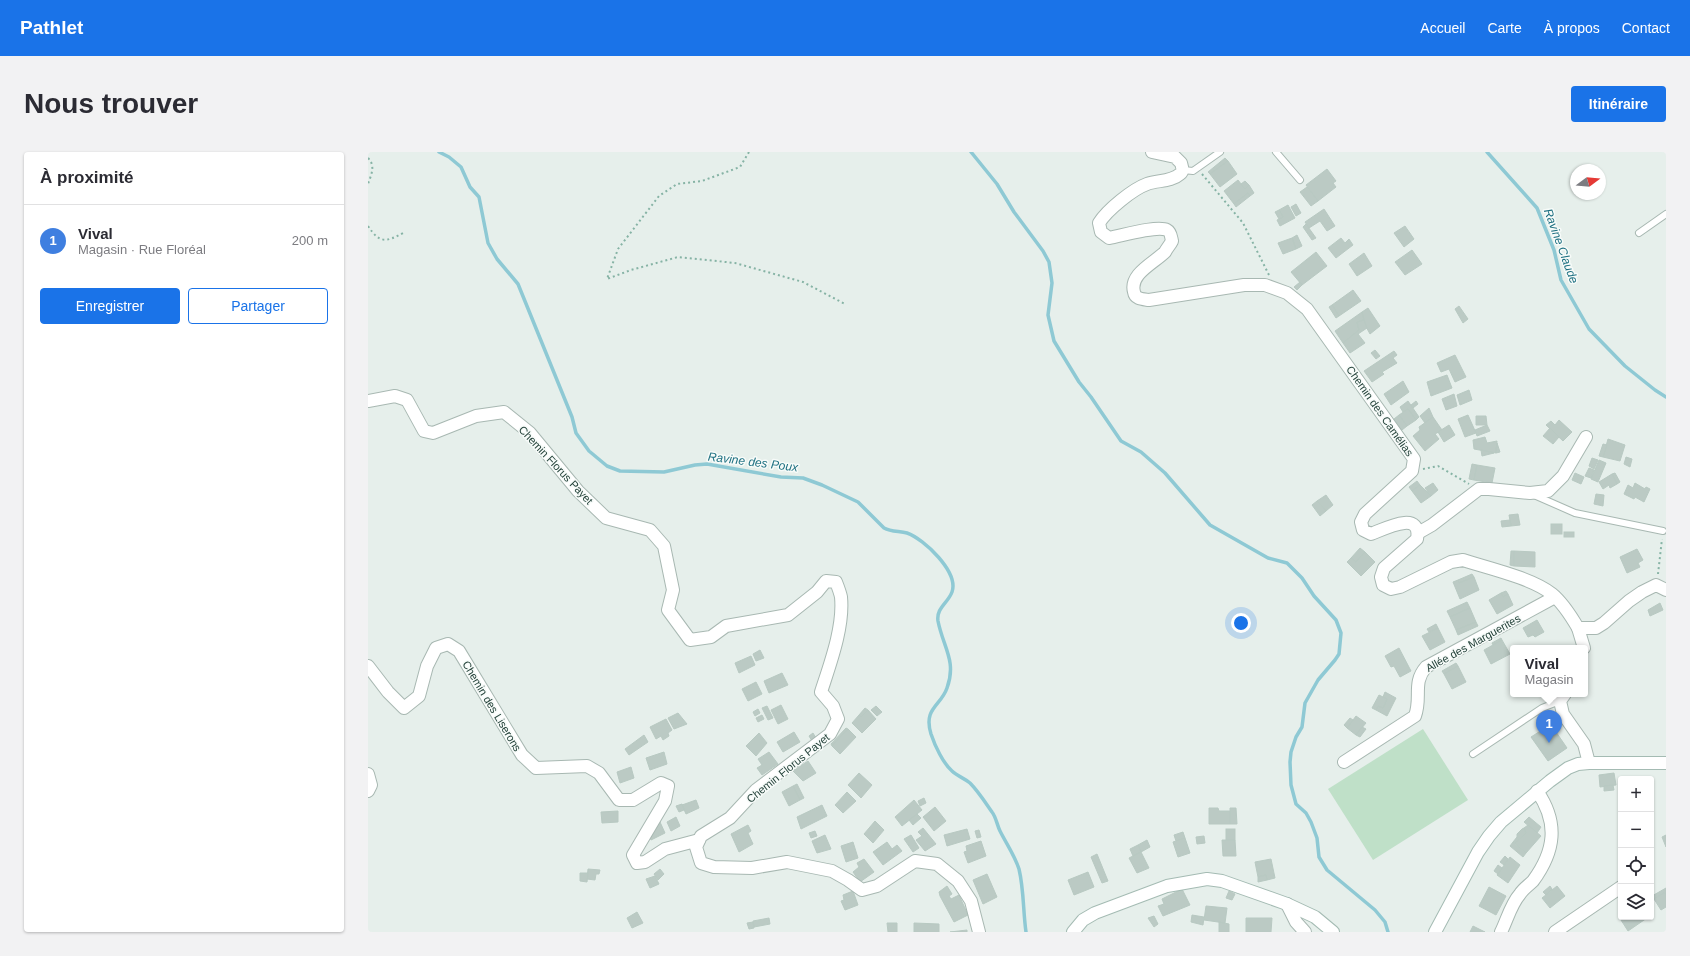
<!DOCTYPE html>
<html lang="fr">
<meta charset="utf-8">
<style>
:root{--surface:#fff;--page:#f2f2f3;--text:#2b2b33;--muted:#7c7c81;--line:#e1e1e2;--accent:#1a73e8}
body{margin:0;font-family:Arial,sans-serif;background:var(--page);color:var(--text)}
.controls{position:absolute;right:12px;bottom:12px;display:grid;overflow:hidden;border-radius:4px;box-shadow:0 1px 3px #0004}
.controls button{width:36px;height:36px;display:grid;place-items:center;padding:0;border:0;border-bottom:1px solid var(--line);background:var(--surface);color:var(--text);font:20px sans-serif}
.compass{position:absolute;left:1202px;top:12px;width:36px;height:36px;border-radius:50%;background:var(--surface);box-shadow:0 1px 3px #0004;rotate:74deg}
.you{position:absolute;left:873px;top:471px;width:14px;height:14px;margin:-10px;border:3px solid #fff;border-radius:50%;background:#1a73e8;box-shadow:0 0 0 6px #1a73e833}
.badge{display:grid;place-items:center;width:26px;height:26px;border-radius:50%;background:var(--accent);color:#fff;font-size:13px;font-weight:700}
.pin{position:absolute;translate:-50% -33px;filter:drop-shadow(0 1px 2px #0008)}
.pin::after{content:'';position:absolute;top:21px;width:14px;height:12px;background:inherit;clip-path:polygon(0 0,100% 0,50% 100%)}
.popup{position:absolute;left:1142px;top:493px;width:78px;height:52px;box-sizing:border-box;display:grid;place-content:center;border-radius:4px;background:var(--surface);filter:drop-shadow(0 1px 3px #0005);font-size:13px;white-space:nowrap;color:var(--muted)}
.popup b{font-size:15px;color:var(--text)}
.popup::after{content:'';position:absolute;left:50%;top:100%;margin-left:-8px;border:8px solid transparent;border-top-color:var(--surface)}
.list{margin:0;padding:0;list-style:none}
h2{display:flex;justify-content:space-between;align-items:center;height:52px;margin:0;padding:0 16px;font-size:17px}
h2 small{font-size:13px;font-weight:400;color:var(--muted)}
.list li{display:grid;grid-template-columns:26px 1fr auto;gap:12px;align-items:center;box-sizing:border-box;height:72px;padding:0 16px;border-top:1px solid var(--line)}
.list b{display:block;font-size:15px;white-space:nowrap}
.list p{margin:0;font-size:13px;white-space:nowrap;color:var(--muted)}
.list em{font-size:13px;font-style:normal;color:var(--muted)}
.actions{display:flex;gap:8px;padding:12px 16px}
.actions a{flex:1;padding:9px 0;border:1px solid var(--accent);border-radius:4px;text-align:center;font-size:14px;color:var(--accent)}
.actions .main{background:var(--accent);color:#fff}
.icon{flex:none;width:22px;height:22px;fill:none;stroke:currentColor;stroke-width:2;stroke-linecap:round;stroke-linejoin:round}
.map{position:relative;flex:none;width:1298px;height:780px;overflow:hidden;border-radius:4px}
header{display:flex;align-items:center;gap:24px;box-sizing:border-box;height:56px;padding:0 20px;background:var(--accent);color:#fff}
header strong{font-size:19px}
nav{display:flex;gap:22px;margin-inline-start:auto;font-size:14px}
.intro{display:flex;align-items:center;justify-content:space-between;box-sizing:border-box;height:96px;padding:0 24px}
h1{margin:0;font-size:28px}
.button{padding:10px 18px;border-radius:4px;background:var(--accent);color:#fff;font-size:14px;font-weight:700}
main{display:flex;gap:24px;padding:0 24px}
aside{flex:1;background:var(--surface);border-radius:4px;box-shadow:0 1px 3px #0004}
.map>svg:first-child{display:block}
.green{fill:#bfe0c8}
.lines{fill:none;stroke-linecap:round;stroke-linejoin:round}
.stream{stroke:#8ec9d4;stroke-width:3.5}
.building{fill:#bbcac4;stroke:#b8c9c2}
.service-casing{stroke:#a8b8b2;stroke-width:8}
.minor-casing{stroke:#a8b8b2;stroke-width:14}
.secondary-casing{stroke:#a4bbb3;stroke-width:14}
.path{stroke:#86b3a5;stroke-width:2;stroke-dasharray:2 3;stroke-linecap:butt}
.service{stroke:#fff;stroke-width:6}
.minor{stroke:#fff;stroke-width:12}
.secondary{stroke:#fff;stroke-width:12}
.labels{text-anchor:middle;stroke-width:3;stroke-linejoin:round;paint-order:stroke}
.street-label{font-size:11px;fill:#24423a;stroke:#f7fbf9}
.water-label{font-size:12px;font-style:italic;fill:#1c6f80;stroke:#f7fbf9}
</style>
<header>
<strong>Pathlet</strong>
<nav><a>Accueil</a><a>Carte</a><a>À propos</a><a>Contact</a></nav>
</header>
<div class="intro"><h1>Nous trouver</h1><a class="button">Itinéraire</a></div>
<main>
<aside>
<h2>À proximité<small></small></h2>
<ul class="list">
<li><span class="badge" style="background:#3f7fe0">1</span><div><b>Vival</b><p>Magasin · Rue Floréal</p></div><em>200 m</em></li>
</ul>
<div class="actions"><a class="main">Enregistrer</a><a>Partager</a></div>
</aside>
<div class="map">
<svg width="1298" height="780" viewBox="0 0 1298 780">
<rect width="100%" height="100%" fill="#e6efeb"/>
<polygon class="green" points="1055,577 1100,648 1005,708 960,637"/>
<g class="lines">
<g class="stream">
<path d="M 71,0 L 81,5 L 93,15 L 102,35 L 111,45 L 120,91 L 129,107 L 150,132 L 204,265 L 208,281 L 221,299 L 239,314 L 252,319 L 296,320 L 327,313 L 339,312 L 413,325 L 435,326 L 454,333 L 490,350 L 516,376 C 523,380 531,379 539,381 C 556,387 591,420 584,440 C 580,451 568,456 570,469 C 575,495 589,509 579,536 C 573,554 555,556 563,582 C 567,594 575,611 584,619 C 589,624 596,626 602,631 C 610,639 617,650 624,660 C 628,665 629,673 632,679 C 638,691 647,704 651,717 C 656,738 655,759 658,780"/>
<polyline points="603,0 629,32 646,60 675,99 681,110 684,131 680,163 686,189 711,230 723,245 753,289 773,300 797,321 842,373 900,406 919,411 934,426 946,444 968,468 973,481 971,502 967,508 950,528 937,551 934,575 928,585 923,600 922,610 923,633 928,652 938,661 943,670 949,686 951,705 959,718 1007,758 1017,770 1020,780"/>
<polyline points="1119,0 1169,56 1186,98 1193,128 1221,177 1257,214 1287,238 1298,245"/>
</g>
</g>
<g class="building">
<polygon points="857,6 860,9 842,22 840,20"/>
<polygon points="860,9 869,22 852,35 842,22"/>
<polygon points="959,17 968,29 965,31 968,35 950,49 938,33"/>
<polygon points="870,28 877,37 881,33 886,41 882,44 880,41 866,52 856,39"/>
<polygon points="877,29 881,33 877,37 873,32"/>
<polygon points="939,35 950,49 943,54 932,40"/>
<polygon points="880,41 882,44 868,55 866,52"/>
<polygon points="928,52 933,61 928,64 923,55"/>
<polygon points="920,53 927,66 912,74 909,68 915,65 911,58"/>
<polygon points="956,57 967,74 959,79 952,69 941,76 937,70"/>
<polygon points="911,58 915,65 911,67 907,60"/>
<polygon points="938,72 948,86 944,88 935,75"/>
<polygon points="1037,74 1046,87 1036,95 1026,81"/>
<polygon points="929,83 934,94 928,97 924,86"/>
<polygon points="924,86 928,97 915,102 910,91"/>
<polygon points="973,86 977,91 981,87 985,93 968,106 960,96"/>
<polygon points="1044,98 1054,112 1037,123 1027,110"/>
<polygon points="948,100 959,114 934,133 923,120"/>
<polygon points="996,101 1004,114 989,124 981,112"/>
<polygon points="932,130 934,133 929,138 926,135"/>
<polygon points="985,138 993,149 971,164 964,153"/>
<polygon points="964,153 971,164 968,166 961,155"/>
<polygon points="1091,154 1100,167 1095,171 1087,157"/>
<polygon points="1000,156 1012,174 1002,182 996,171 994,160"/>
<polygon points="994,160 996,168 989,170 991,178 975,191 967,179"/>
<polygon points="996,168 999,176 990,182 997,191 982,201 975,191 991,178 989,170"/>
<polygon points="1007,198 1012,204 1008,207 1003,201"/>
<polygon points="1026,199 1029,203 1025,206 1029,211 1014,220 1016,222 1004,230 996,219"/>
<polygon points="1087,203 1098,225 1087,230 1081,217 1073,220 1069,211"/>
<polygon points="1079,223 1084,236 1063,244 1059,230"/>
<polygon points="1035,229 1041,240 1023,253 1016,242"/>
<polygon points="1101,238 1104,248 1092,253 1089,243"/>
<polygon points="1086,242 1089,254 1078,258 1074,247"/>
<polygon points="1040,249 1051,265 1048,268 1040,257 1035,260 1032,255"/>
<polygon points="1048,249 1050,252 1045,256 1043,253"/>
<polygon points="1061,256 1065,265 1057,271 1052,264"/>
<polygon points="1040,257 1048,268 1039,274 1031,263"/>
<polygon points="1031,263 1039,274 1034,278 1026,267"/>
<polygon points="1100,263 1108,281 1097,285 1090,267"/>
<polygon points="1108,264 1118,264 1119,273 1108,273"/>
<polygon points="1065,265 1074,278 1067,282 1071,287 1057,299 1045,284 1052,278 1051,275"/>
<polygon points="1191,268 1204,280 1195,289 1178,273 1183,269 1187,273"/>
<polygon points="1081,273 1087,283 1076,290 1070,280"/>
<polygon points="1119,273 1122,279 1109,284 1107,278"/>
<polygon points="1182,276 1191,285 1185,292 1175,284"/>
<polygon points="1117,285 1119,291 1129,289 1128,301 1106,297 1105,288"/>
<polygon points="1240,287 1257,293 1252,309 1235,305"/>
<polygon points="1129,291 1132,300 1128,301"/>
<polygon points="1235,292 1239,293 1235,305 1231,304"/>
<polygon points="1113,298 1126,301 1114,304"/>
<polygon points="1258,305 1264,307 1262,315 1256,312"/>
<polygon points="1224,306 1230,308 1226,317 1221,314"/>
<polygon points="1231,308 1238,311 1230,330 1223,327"/>
<polygon points="1104,312 1109,313 1106,328 1101,327"/>
<polygon points="1109,313 1127,316 1124,331 1106,328"/>
<polygon points="1221,316 1226,318 1223,326 1217,324"/>
<polygon points="1207,321 1216,325 1213,332 1204,328"/>
<polygon points="1247,321 1252,330 1249,332 1244,322"/>
<polygon points="1244,322 1249,332 1242,336 1241,333 1235,337 1231,330"/>
<polygon points="1049,329 1052,333 1044,339 1041,335"/>
<polygon points="1065,331 1070,338 1063,344 1057,336"/>
<polygon points="1267,331 1277,337 1278,335 1282,337 1276,350 1267,345 1266,347 1256,342 1260,333 1265,336"/>
<polygon points="1052,333 1063,344 1053,351 1044,339"/>
<polygon points="1228,342 1236,343 1235,354 1226,352"/>
<polygon points="958,343 965,353 958,359 949,349"/>
<polygon points="949,349 958,359 952,364 944,353"/>
<polygon points="1150,362 1152,373 1143,374 1141,363"/>
<polygon points="1142,368 1143,374 1134,375 1133,369"/>
<rect x="1183" y="372" width="11" height="10"/>
<rect x="1196" y="380" width="10" height="5"/>
<polygon points="992,396 997,400 988,410 983,406"/>
<polygon points="1269,397 1275,408 1270,411 1272,415 1259,421 1252,405"/>
<polygon points="1143,399 1146,399 1146,414 1142,413"/>
<polygon points="1146,399 1167,400 1167,415 1146,414"/>
<polygon points="997,400 1007,410 993,424 979,410 983,406 988,410"/>
<polygon points="1104,422 1106,425 1091,431 1090,428"/>
<polygon points="1106,425 1111,438 1092,447 1085,430 1090,428 1091,431"/>
<polygon points="1138,439 1140,442 1135,445 1133,441"/>
<polygon points="1133,441 1135,445 1140,442 1145,453 1129,462 1121,448"/>
<polygon points="1099,450 1102,456 1082,465 1079,459"/>
<polygon points="1292,451 1295,458 1282,464 1280,458"/>
<polygon points="1102,456 1108,470 1088,478 1082,465"/>
<polygon points="1169,468 1176,480 1167,485 1165,483 1160,485 1155,476"/>
<polygon points="1108,470 1110,474 1090,483 1088,478"/>
<polygon points="1068,472 1070,476 1061,480 1059,477"/>
<polygon points="1070,476 1077,490 1062,498 1054,484"/>
<polygon points="1133,486 1134,488 1125,493 1124,491"/>
<polygon points="1134,488 1142,502 1123,512 1116,498"/>
<polygon points="1031,496 1043,519 1032,525 1026,514 1023,515 1017,504"/>
<polygon points="392,498 396,506 388,509 385,502"/>
<polygon points="383,504 387,513 371,521 367,511"/>
<polygon points="1088,511 1090,514 1076,522 1074,519"/>
<polygon points="1090,514 1098,530 1084,537 1076,522"/>
<polygon points="414,521 420,533 401,541 396,529"/>
<polygon points="388,530 394,542 380,549 374,537"/>
<polygon points="1017,540 1028,546 1019,564 1008,558 1010,554 1015,556 1019,547 1015,545"/>
<polygon points="1011,543 1019,547 1015,556 1010,554 1008,558 1004,556"/>
<polygon points="413,553 420,567 410,572 403,558"/>
<polygon points="399,554 405,566 400,568 394,556"/>
<polygon points="508,554 514,560 509,564 503,558"/>
<polygon points="497,556 500,558 493,565 491,563"/>
<polygon points="390,557 392,561 387,564 385,560"/>
<polygon points="500,558 508,567 494,581 484,571 491,563 493,565"/>
<polygon points="310,561 319,572 306,577 300,566"/>
<polygon points="394,563 396,567 390,570 388,566"/>
<polygon points="988,564 998,571 988,583 979,576"/>
<polygon points="982,566 985,568 979,576 976,573"/>
<polygon points="298,567 304,578 300,581 301,584 295,588 293,584 288,587 282,575"/>
<polygon points="994,575 998,577 992,585 988,583"/>
<polygon points="478,576 480,577 464,594 463,592"/>
<polygon points="480,577 488,585 472,602 464,594"/>
<polygon points="1186,577 1199,596 1180,609 1163,585 1174,578 1178,583"/>
<polygon points="426,580 432,590 415,600 409,590"/>
<polygon points="391,581 399,591 388,604 378,594"/>
<polygon points="445,581 448,586 444,589 441,584"/>
<polygon points="276,583 280,590 261,603 257,597"/>
<polygon points="296,600 299,612 282,618 278,606"/>
<polygon points="401,600 410,612 394,623 389,616 394,613 390,607"/>
<polygon points="440,609 448,621 435,629 425,619"/>
<polygon points="263,615 266,626 252,631 249,620"/>
<polygon points="491,621 504,633 493,646 480,633"/>
<polygon points="1246,621 1248,633 1232,635 1231,623"/>
<polygon points="429,632 436,646 432,648 425,634"/>
<polygon points="1245,633 1246,638 1236,639 1236,634"/>
<polygon points="425,634 432,648 421,654 414,640"/>
<polygon points="479,640 488,649 475,661 467,653"/>
<polygon points="556,646 558,651 552,654 550,649"/>
<polygon points="328,648 331,656 318,662 314,653"/>
<polygon points="546,648 554,658 534,674 527,665"/>
<polygon points="314,652 316,658 311,660 308,654"/>
<polygon points="454,653 459,664 433,677 429,665"/>
<polygon points="567,655 578,669 566,679 555,665"/>
<polygon points="841,656 850,656 851,659 862,659 862,672 841,672"/>
<polygon points="862,656 868,656 869,672 862,672"/>
<polygon points="250,659 250,670 234,671 233,660"/>
<polygon points="549,662 553,666 545,673 541,668"/>
<polygon points="308,665 312,674 303,679 299,670"/>
<polygon points="1161,665 1173,675 1169,681 1156,670"/>
<polygon points="507,669 516,678 505,691 496,682"/>
<polygon points="292,670 297,681 283,688 281,683 283,675"/>
<polygon points="380,673 383,679 380,681 385,692 371,700 363,682"/>
<polygon points="1160,673 1173,684 1158,701 1147,691 1158,681 1156,676"/>
<polygon points="555,676 568,692 557,699 548,688 554,684 550,680"/>
<polygon points="1156,676 1158,681 1147,691 1145,690 1149,685 1149,682 1154,677"/>
<polygon points="599,677 602,687 579,694 576,683"/>
<rect x="858" y="677" width="9" height="11"/>
<polygon points="611,678 613,685 609,686 607,679"/>
<polygon points="447,679 449,684 443,686 441,681"/>
<polygon points="815,680 817,686 808,689 806,683"/>
<polygon points="457,683 463,697 449,701 444,689"/>
<polygon points="543,683 551,696 545,700 536,687"/>
<polygon points="1298,683 1298,695 1294,685"/>
<polygon points="836,684 837,691 829,692 828,685"/>
<polygon points="817,686 822,701 810,705 805,690"/>
<polygon points="779,688 782,695 773,700 770,693"/>
<polygon points="854,688 867,688 868,704 855,704"/>
<polygon points="613,689 618,704 600,711 596,700 599,699 598,694"/>
<polygon points="485,690 490,706 478,710 473,694"/>
<polygon points="519,690 524,697 529,693 534,699 515,713 505,700"/>
<polygon points="1145,690 1158,701 1155,705 1142,694"/>
<polygon points="770,693 773,700 765,704 762,697"/>
<polygon points="773,700 781,716 769,721 761,706"/>
<polygon points="729,702 740,729 734,731 723,705"/>
<polygon points="1137,704 1140,707 1136,713 1132,710"/>
<polygon points="1142,705 1152,713 1140,731 1129,723"/>
<polygon points="496,707 506,720 492,730 485,720 491,715 489,711"/>
<polygon points="903,707 907,726 899,728 898,723 890,725 887,710"/>
<polygon points="1130,713 1134,716 1130,722 1126,719"/>
<polygon points="220,717 232,718 231,722 228,722 227,728 219,727"/>
<polygon points="292,717 296,722 290,728 286,722"/>
<polygon points="720,720 726,735 706,743 700,728"/>
<polygon points="212,721 220,721 219,730 212,729"/>
<polygon points="619,722 629,745 615,752 605,728"/>
<polygon points="898,723 899,728 890,730 890,725"/>
<polygon points="287,724 291,732 282,736 278,727"/>
<polygon points="579,734 584,742 581,744 583,747 591,743 600,763 586,770 572,744 571,740"/>
<polygon points="1182,734 1184,737 1178,743 1175,740"/>
<polygon points="1189,734 1197,744 1182,756 1174,746"/>
<polygon points="1121,735 1138,744 1128,763 1111,754"/>
<polygon points="1298,736 1298,742 1296,741 1286,747 1284,744"/>
<polygon points="814,737 822,753 795,764 790,754 796,752 794,747"/>
<polygon points="485,739 490,753 477,758 473,749 476,748 475,743"/>
<polygon points="861,739 867,742 864,748 858,746"/>
<polygon points="1296,741 1298,742 1298,755 1293,758 1286,747"/>
<polygon points="838,754 859,756 857,771 836,768"/>
<polygon points="269,760 275,771 264,776 259,766"/>
<polygon points="824,763 836,765 835,773 823,770"/>
<polygon points="786,764 790,772 786,775 780,766"/>
<polygon points="1257,765 1278,765 1279,766 1260,779 1253,768"/>
<polygon points="401,766 402,772 386,775 385,769"/>
<polygon points="878,766 904,766 903,780 878,780"/>
<polygon points="385,770 386,776 381,777 379,771"/>
<polygon points="851,770 861,772 861,780 851,780"/>
<polygon points="519,771 529,771 529,780 520,780"/>
<polygon points="546,771 571,772 571,780 546,780"/>
<polygon points="1105,774 1117,780 1102,780"/>
<polygon points="599,778 599,780 582,780"/>
</g>
<g class="lines">
<defs>
<g id="service">
<polyline points="908,0 932,28"/>
<polyline points="815,18 825,19 852,0"/>
<polyline points="1271,81 1298,62"/>
<polyline points="1166,343 1207,361 1295,379"/>
<polyline points="1105,602 1174,556 1192,549"/>
</g>
<g id="minor">
<path d="M 784,0 L 807,5 L 813,11 C 814,15 816,19 812,22 C 803,30 790,28 779,32 C 765,37 739,58 731,71 L 733,80 L 741,86 C 753,84 789,73 799,78 C 803,80 803,85 804,89 C 802,93 799,96 797,100 C 786,111 761,122 766,140 C 767,147 774,147 781,148 L 876,133 L 897,133 L 919,141 L 939,157 L 1046,307 L 1044,319 L 997,362 L 993,370 L 995,378 L 1003,382 C 1016,377 1054,357 1049,387 L 1016,416 L 1013,425 L 1015,433 L 1023,437 L 1032,435 L 1083,410 L 1095,408 C 1120,416 1164,426 1184,442 C 1195,451 1203,464 1210,476 L 1228,476 L 1236,471 L 1261,449 L 1274,440 L 1288,433 L 1298,438"/>
<path d="M 0,249 L 27,244 L 39,248 L 56,279 L 65,281 L 108,264 L 136,260 L 162,281 L 210,339 L 238,366 L 282,378 L 296,394 L 305,438 L 300,458 L 322,488 L 343,485 L 358,474 L 420,463 L 449,440 L 458,429 L 468,430 C 470,435 472,440 473,445 C 476,475 462,512 453,540 L 465,554 L 470,567 L 462,582 L 388,638 L 362,666 L 333,684 L 328,695 L 333,711 L 346,715 L 384,716 L 419,710 L 464,719 L 480,728 L 494,738 L 509,734 L 547,709 L 569,712 L 590,729 L 603,749 L 611,780"/>
<polyline points="1050,381 1064,373 1111,337 1121,337 1162,341 1180,339 1195,324 1218,285"/>
<polyline points="1210,476 1216,496"/>
<polyline points="0,514 20,540 36,556 51,544 59,514 68,496 80,492 91,499 154,603 168,616 219,614 231,621 251,648 265,648 293,631 300,634 297,649 265,703 269,711 277,710 297,697 331,688"/>
<polyline points="1197,542 1192,549 1195,562 1216,592 1221,611"/>
<path d="M 976,610 L 1047,564 C 1054,545 1044,531 1058,515 L 1187,445"/>
<polyline points="0,622 3,633 0,639"/>
<polyline points="919,752 928,770 937,780"/>
<path d="M 1133,780 C 1139,768 1143,752 1152,742 C 1155,737 1161,733 1165,729 C 1187,699 1191,671 1169,639"/>
<polyline points="1187,780 1253,735"/>
</g>
<g id="secondary">
<polyline points="705,780 715,768 727,761 799,734 839,727 854,729 919,752 947,765 965,780"/>
<polyline points="1067,780 1110,700 1121,684 1133,670 1182,629 1200,616 1210,612 1221,611 1298,611"/>
</g>
</defs>
<use href="#service" class="service-casing"/>
<use href="#minor" class="minor-casing"/>
<use href="#secondary" class="secondary-casing"/>
<g class="path">
<polyline points="381,0 372,15 334,29 309,32 291,44 250,97 239,127 263,118 310,105 367,111 435,130 477,152"/>
<path d="M 0,6 C 8,14 3,23 0,32"/>
<polyline points="834,22 875,71 901,123"/>
<path d="M 0,74 C 12,92 18,90 35,81"/>
<polyline points="1055,317 1070,314 1101,332"/>
<polyline points="1290,422 1294,387"/>
</g>
<use href="#service" class="service"/>
<use href="#minor" class="minor"/>
<use href="#secondary" class="secondary"/>
</g>
<g class="labels">
<g class="street-label">
<text transform="translate(1012 259) rotate(55)" y="4">Chemin des Camélias</text>
<text transform="translate(188 313) rotate(47)" y="4">Chemin Florus Payet</text>
<text transform="translate(1105 491) rotate(-29)" y="4">Allée des Marguerites</text>
<text transform="translate(124 554) rotate(59)" y="4">Chemin des Liserons</text>
<text transform="translate(420 616) rotate(-39)" y="4">Chemin Florus Payet</text>
</g>
<g class="water-label">
<text transform="translate(1193 94) rotate(70)" y="4">Ravine Claude</text>
<text transform="translate(385 310) rotate(7)" y="4">Ravine des Poux</text>
</g>
</g>
</svg>
<div class="controls">
<button>+</button>
<button>−</button>
<button><svg class="icon" aria-label="locate" viewBox="0 0 24 24"><circle cx="12" cy="12" r="6"/><path d="M12 2v4M12 18v4M2 12h4M18 12h4"/></svg></button>
<button><svg class="icon" aria-label="layers" viewBox="0 0 24 24"><path d="M12 4l9 5-9 5-9-5zM3 14l9 5 9-5"/></svg></button>
</div>
<svg class="compass" viewBox="-18 -18 36 36"><path d="M0-13l5 13h-10z" fill="#e53935"/><path d="M0 13l5-13h-10z" fill="#7c7c81"/></svg>
<div class="you"></div>
<div class="pin badge" style="left:1181px;top:591px;background:#3f7fe0">1</div>
<div class="popup"><b>Vival</b>Magasin</div>
</div>
</main>
